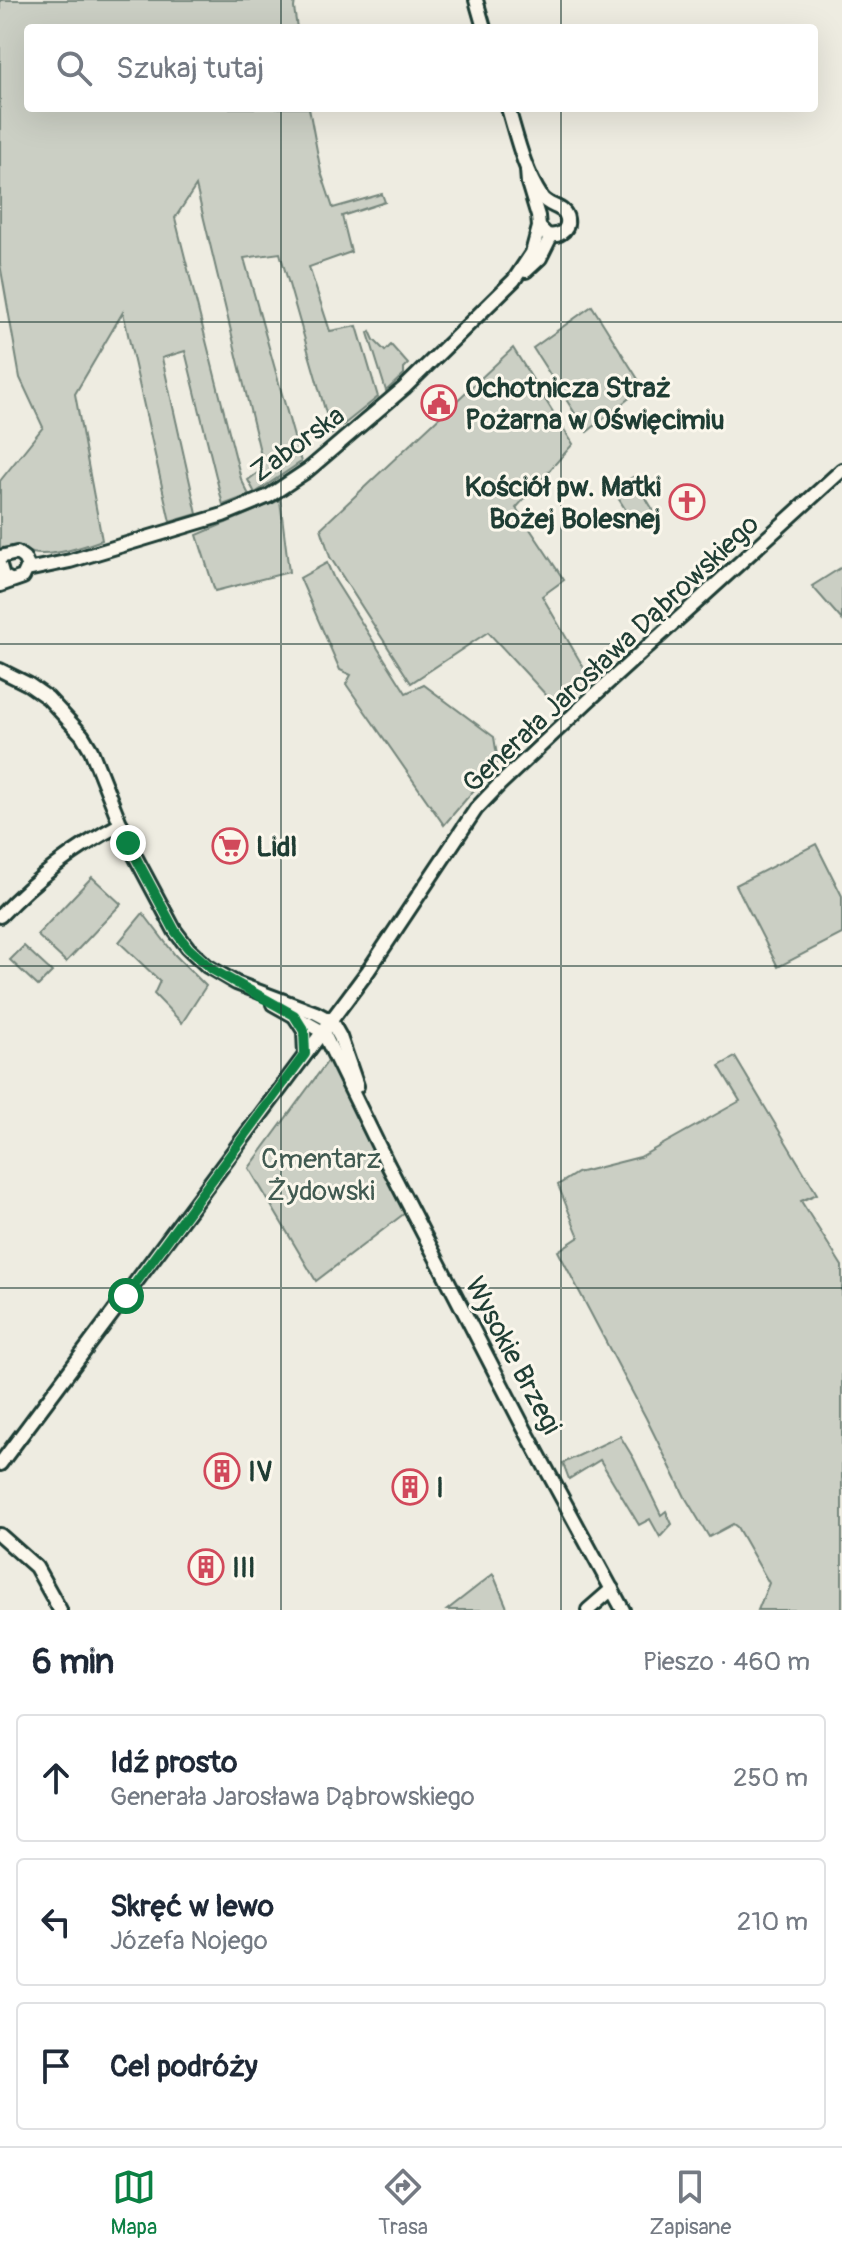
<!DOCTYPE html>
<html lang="pl">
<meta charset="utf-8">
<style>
:root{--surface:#fff;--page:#f2f2f3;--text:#1f2937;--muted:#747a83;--line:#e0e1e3;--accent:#0b8043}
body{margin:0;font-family:Pangolin,sans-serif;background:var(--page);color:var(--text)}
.stop{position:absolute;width:24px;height:24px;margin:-18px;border:6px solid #0b8043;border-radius:50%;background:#fff}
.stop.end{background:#0b8043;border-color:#fff;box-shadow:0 2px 8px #0008}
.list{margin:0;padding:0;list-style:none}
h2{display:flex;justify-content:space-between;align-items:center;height:104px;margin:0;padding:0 32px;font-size:34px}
h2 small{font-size:26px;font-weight:400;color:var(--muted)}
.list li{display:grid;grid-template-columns:52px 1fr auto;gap:24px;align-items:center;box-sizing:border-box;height:128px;margin:0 16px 16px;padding:0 16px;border:2px solid var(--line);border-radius:8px}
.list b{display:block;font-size:30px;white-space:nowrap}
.list p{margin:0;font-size:26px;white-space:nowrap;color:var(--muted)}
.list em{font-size:26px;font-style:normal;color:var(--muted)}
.icon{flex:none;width:44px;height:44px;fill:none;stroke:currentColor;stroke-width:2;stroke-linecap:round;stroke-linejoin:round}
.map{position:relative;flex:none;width:842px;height:1610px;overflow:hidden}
.search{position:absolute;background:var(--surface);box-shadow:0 8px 32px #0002;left:24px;right:24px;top:24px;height:88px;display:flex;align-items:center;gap:20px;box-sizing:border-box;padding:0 28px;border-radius:8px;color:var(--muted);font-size:30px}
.sheet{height:536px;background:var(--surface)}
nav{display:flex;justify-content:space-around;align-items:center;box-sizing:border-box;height:112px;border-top:2px solid var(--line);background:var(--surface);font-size:22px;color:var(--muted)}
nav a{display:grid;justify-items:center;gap:4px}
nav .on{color:var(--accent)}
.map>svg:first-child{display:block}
.green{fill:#cbcfc4;stroke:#75867c;stroke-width:2}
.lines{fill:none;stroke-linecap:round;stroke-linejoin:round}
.secondary-casing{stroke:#1f3d34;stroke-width:18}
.secondary{stroke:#fbf7ec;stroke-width:12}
.route{stroke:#0b8043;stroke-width:10}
.grid{fill:none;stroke:#1f3d34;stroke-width:2;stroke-opacity:0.55}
.labels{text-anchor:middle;stroke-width:6;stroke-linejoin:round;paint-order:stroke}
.poi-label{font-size:28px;font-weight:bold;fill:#1f3d34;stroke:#fbf7ec;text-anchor:start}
.street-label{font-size:28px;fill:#1f3d34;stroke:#fbf7ec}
.park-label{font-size:28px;fill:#415a51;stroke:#fbf7ec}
</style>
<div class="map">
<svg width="842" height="1610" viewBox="0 0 842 1610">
<rect width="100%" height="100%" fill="#eeece1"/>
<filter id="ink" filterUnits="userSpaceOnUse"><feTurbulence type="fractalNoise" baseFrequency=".0125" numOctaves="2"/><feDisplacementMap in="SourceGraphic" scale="16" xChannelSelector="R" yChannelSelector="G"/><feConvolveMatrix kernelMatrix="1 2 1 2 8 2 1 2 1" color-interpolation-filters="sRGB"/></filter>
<g filter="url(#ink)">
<g class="green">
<path d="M 0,0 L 295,0 L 294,8 L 297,28 L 28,28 L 28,108 L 309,108 L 321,172 L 333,208 L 382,194 L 385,202 L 342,216 L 351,252 L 309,267 L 330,331 L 357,326 L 378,397 L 332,434 L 280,253 L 244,258 L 301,462 L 255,493 L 248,480 L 264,468 L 196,186 L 175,218 L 241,479 L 249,495 L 223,505 L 185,351 L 162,358 L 197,514 L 170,522 L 123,312 L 75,394 L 102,540 C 83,547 51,557 32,553 C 20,550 13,546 0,548 L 0,481 L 43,427 L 20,378 L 0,264 Z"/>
<polygon points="592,306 643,387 587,432 533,348"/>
<polygon points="370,331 374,340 385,351 391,345 408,364 404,368 404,374 386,391 368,333"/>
<polygon points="513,348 573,444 516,508 564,580 542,596 591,680 559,709 488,632 411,683 330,557 321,528"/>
<polygon points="633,477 655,513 636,526 613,490"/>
<polygon points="280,500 289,572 215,591 197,535"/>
<polygon points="327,563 334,579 406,693 424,685 494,737 498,762 444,825 346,684 351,675 340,670 300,578"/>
<polygon points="842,567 842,620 812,586"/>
<polygon points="816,844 842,896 842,934 778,967 736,885"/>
<polygon points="92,877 121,904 66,962 37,935"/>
<polygon points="143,913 175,955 206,986 182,1023 154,994 160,981 119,942"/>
<polygon points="24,946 52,972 38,986 10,960"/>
<polygon points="735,1057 817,1194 801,1201 842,1266 842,1610 758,1610 769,1583 737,1527 733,1524 709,1537 685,1497 646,1418 558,1251 579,1237 558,1185 577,1173 640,1157 740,1101 719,1066"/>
<polygon points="330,1058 405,1213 316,1281 249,1168"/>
<polygon points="620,1436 634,1459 661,1515 666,1511 672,1524 660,1537 650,1519 639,1525 600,1460 569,1479 563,1463"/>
<polygon points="493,1574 508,1610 447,1610"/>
</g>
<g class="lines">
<defs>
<g id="secondary">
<polyline points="476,0 484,28"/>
<path d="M 508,108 C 517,138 524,170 541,196 C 548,208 565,205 567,219 C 569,232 557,237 547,235 L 539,227"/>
<polyline points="526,271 540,258 551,236"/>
<polyline points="0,557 17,553 24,558 28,566 23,577 0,585"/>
<polyline points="0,566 3,576 10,580"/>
<polyline points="27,570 70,561 223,515 269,496 308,470 404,388 514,280 532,253 539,227 538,216 528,183 527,170"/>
<polyline points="0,670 28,684 48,698 82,735 91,750 128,843 175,931 188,948 207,966 236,983 316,1013 331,1021 340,1037 357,1086"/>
<path d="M 0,916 C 35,879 75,848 121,824"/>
<polyline points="273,1004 323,1032"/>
<polyline points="295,1017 304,1031 305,1054"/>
<polyline points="323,1032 387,1163 524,1428 623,1610"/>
<polyline points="0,1464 368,971 476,809 499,785 589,700 842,470"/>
<polyline points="0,1535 36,1567 60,1610"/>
<polyline points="588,1610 612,1589"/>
</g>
</defs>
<use href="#secondary" class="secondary-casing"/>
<use href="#secondary" class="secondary"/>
</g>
</g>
<g class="lines" filter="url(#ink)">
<polyline class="route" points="126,1296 305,1054 304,1031 294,1015 213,970 188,948 175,931 128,843"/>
</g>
<path class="grid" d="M 281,0 L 281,28M 561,0 L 561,28M 281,108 L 281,1610M 561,108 L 561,1610M 0,322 L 842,322M 0,644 L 842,644M 0,966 L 842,966M 0,1288 L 842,1288"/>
<defs>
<symbol id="civic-ring" viewBox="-11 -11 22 22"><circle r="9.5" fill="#fbf7ec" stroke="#d1495b" stroke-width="1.5"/><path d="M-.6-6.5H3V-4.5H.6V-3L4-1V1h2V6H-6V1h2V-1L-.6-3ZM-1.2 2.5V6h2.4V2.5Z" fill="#d1495b"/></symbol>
<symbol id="church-ring" viewBox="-11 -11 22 22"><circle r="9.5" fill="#fbf7ec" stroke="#d1495b" stroke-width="1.5"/><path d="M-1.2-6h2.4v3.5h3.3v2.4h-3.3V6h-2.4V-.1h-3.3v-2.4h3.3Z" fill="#d1495b"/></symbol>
<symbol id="supermarket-ring" viewBox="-11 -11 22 22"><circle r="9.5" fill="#fbf7ec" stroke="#d1495b" stroke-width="1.5"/><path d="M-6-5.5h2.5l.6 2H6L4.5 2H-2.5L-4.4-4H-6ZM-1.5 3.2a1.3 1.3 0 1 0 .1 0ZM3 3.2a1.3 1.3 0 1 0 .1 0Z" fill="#d1495b"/></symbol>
<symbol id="building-ring" viewBox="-11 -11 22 22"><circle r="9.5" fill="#fbf7ec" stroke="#d1495b" stroke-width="1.5"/><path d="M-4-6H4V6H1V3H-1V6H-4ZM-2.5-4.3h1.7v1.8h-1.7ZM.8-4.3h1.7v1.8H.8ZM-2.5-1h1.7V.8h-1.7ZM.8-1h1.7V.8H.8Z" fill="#d1495b"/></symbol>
</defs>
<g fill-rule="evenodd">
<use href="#civic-ring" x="419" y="383" width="40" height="40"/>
<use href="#church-ring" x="667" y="482" width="40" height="40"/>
<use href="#supermarket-ring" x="210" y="826" width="40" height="40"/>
<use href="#building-ring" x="202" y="1451" width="40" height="40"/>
<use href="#building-ring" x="390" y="1467" width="40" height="40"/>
<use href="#building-ring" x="186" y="1547" width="40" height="40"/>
</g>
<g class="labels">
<g class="poi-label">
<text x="465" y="397">Ochotnicza Straż<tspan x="465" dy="32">Pożarna w Oświęcimiu</tspan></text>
<text x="661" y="496" text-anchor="end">Kościół pw. Matki<tspan x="661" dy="32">Bożej Bolesnej</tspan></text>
<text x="256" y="856">Lidl</text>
<text x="248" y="1481">IV</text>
<text x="436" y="1497">I</text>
<text x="232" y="1577">III</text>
</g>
<g class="street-label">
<text transform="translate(297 443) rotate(-36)" y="10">Zaborska</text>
<text transform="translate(610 653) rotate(-43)" y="10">Generała Jarosława Dąbrowskiego</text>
<text transform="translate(514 1355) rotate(62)" y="10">Wysokie Brzegi</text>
</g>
<g class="park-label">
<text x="321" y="1168">Cmentarz<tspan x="321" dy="32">Żydowski</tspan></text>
</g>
</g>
</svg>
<div class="stop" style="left:126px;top:1296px"></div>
<div class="stop end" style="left:128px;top:843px"></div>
<div class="search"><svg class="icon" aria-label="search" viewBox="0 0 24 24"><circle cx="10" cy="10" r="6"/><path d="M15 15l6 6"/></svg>Szukaj tutaj</div>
</div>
<section class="sheet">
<h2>6 min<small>Pieszo · 460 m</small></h2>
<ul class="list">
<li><svg class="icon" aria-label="ahead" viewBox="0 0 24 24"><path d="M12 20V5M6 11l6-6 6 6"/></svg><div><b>Idź prosto</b><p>Generała Jarosława Dąbrowskiego</p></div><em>250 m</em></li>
<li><svg class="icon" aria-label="left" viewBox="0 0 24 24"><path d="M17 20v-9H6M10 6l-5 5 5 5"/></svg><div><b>Skręć w lewo</b><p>Józefa Nojego</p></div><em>210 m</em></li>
<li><svg class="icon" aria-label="arrive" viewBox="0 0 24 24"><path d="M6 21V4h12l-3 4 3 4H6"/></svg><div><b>Cel podróży</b></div></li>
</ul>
</section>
<nav>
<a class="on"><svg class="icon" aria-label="map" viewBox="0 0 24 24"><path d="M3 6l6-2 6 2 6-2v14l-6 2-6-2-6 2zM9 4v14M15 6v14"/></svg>Mapa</a>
<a><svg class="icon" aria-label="directions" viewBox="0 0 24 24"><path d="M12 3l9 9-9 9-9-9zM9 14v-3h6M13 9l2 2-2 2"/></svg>Trasa</a>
<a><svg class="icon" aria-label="saved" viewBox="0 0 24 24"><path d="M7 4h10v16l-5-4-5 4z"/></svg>Zapisane</a>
</nav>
